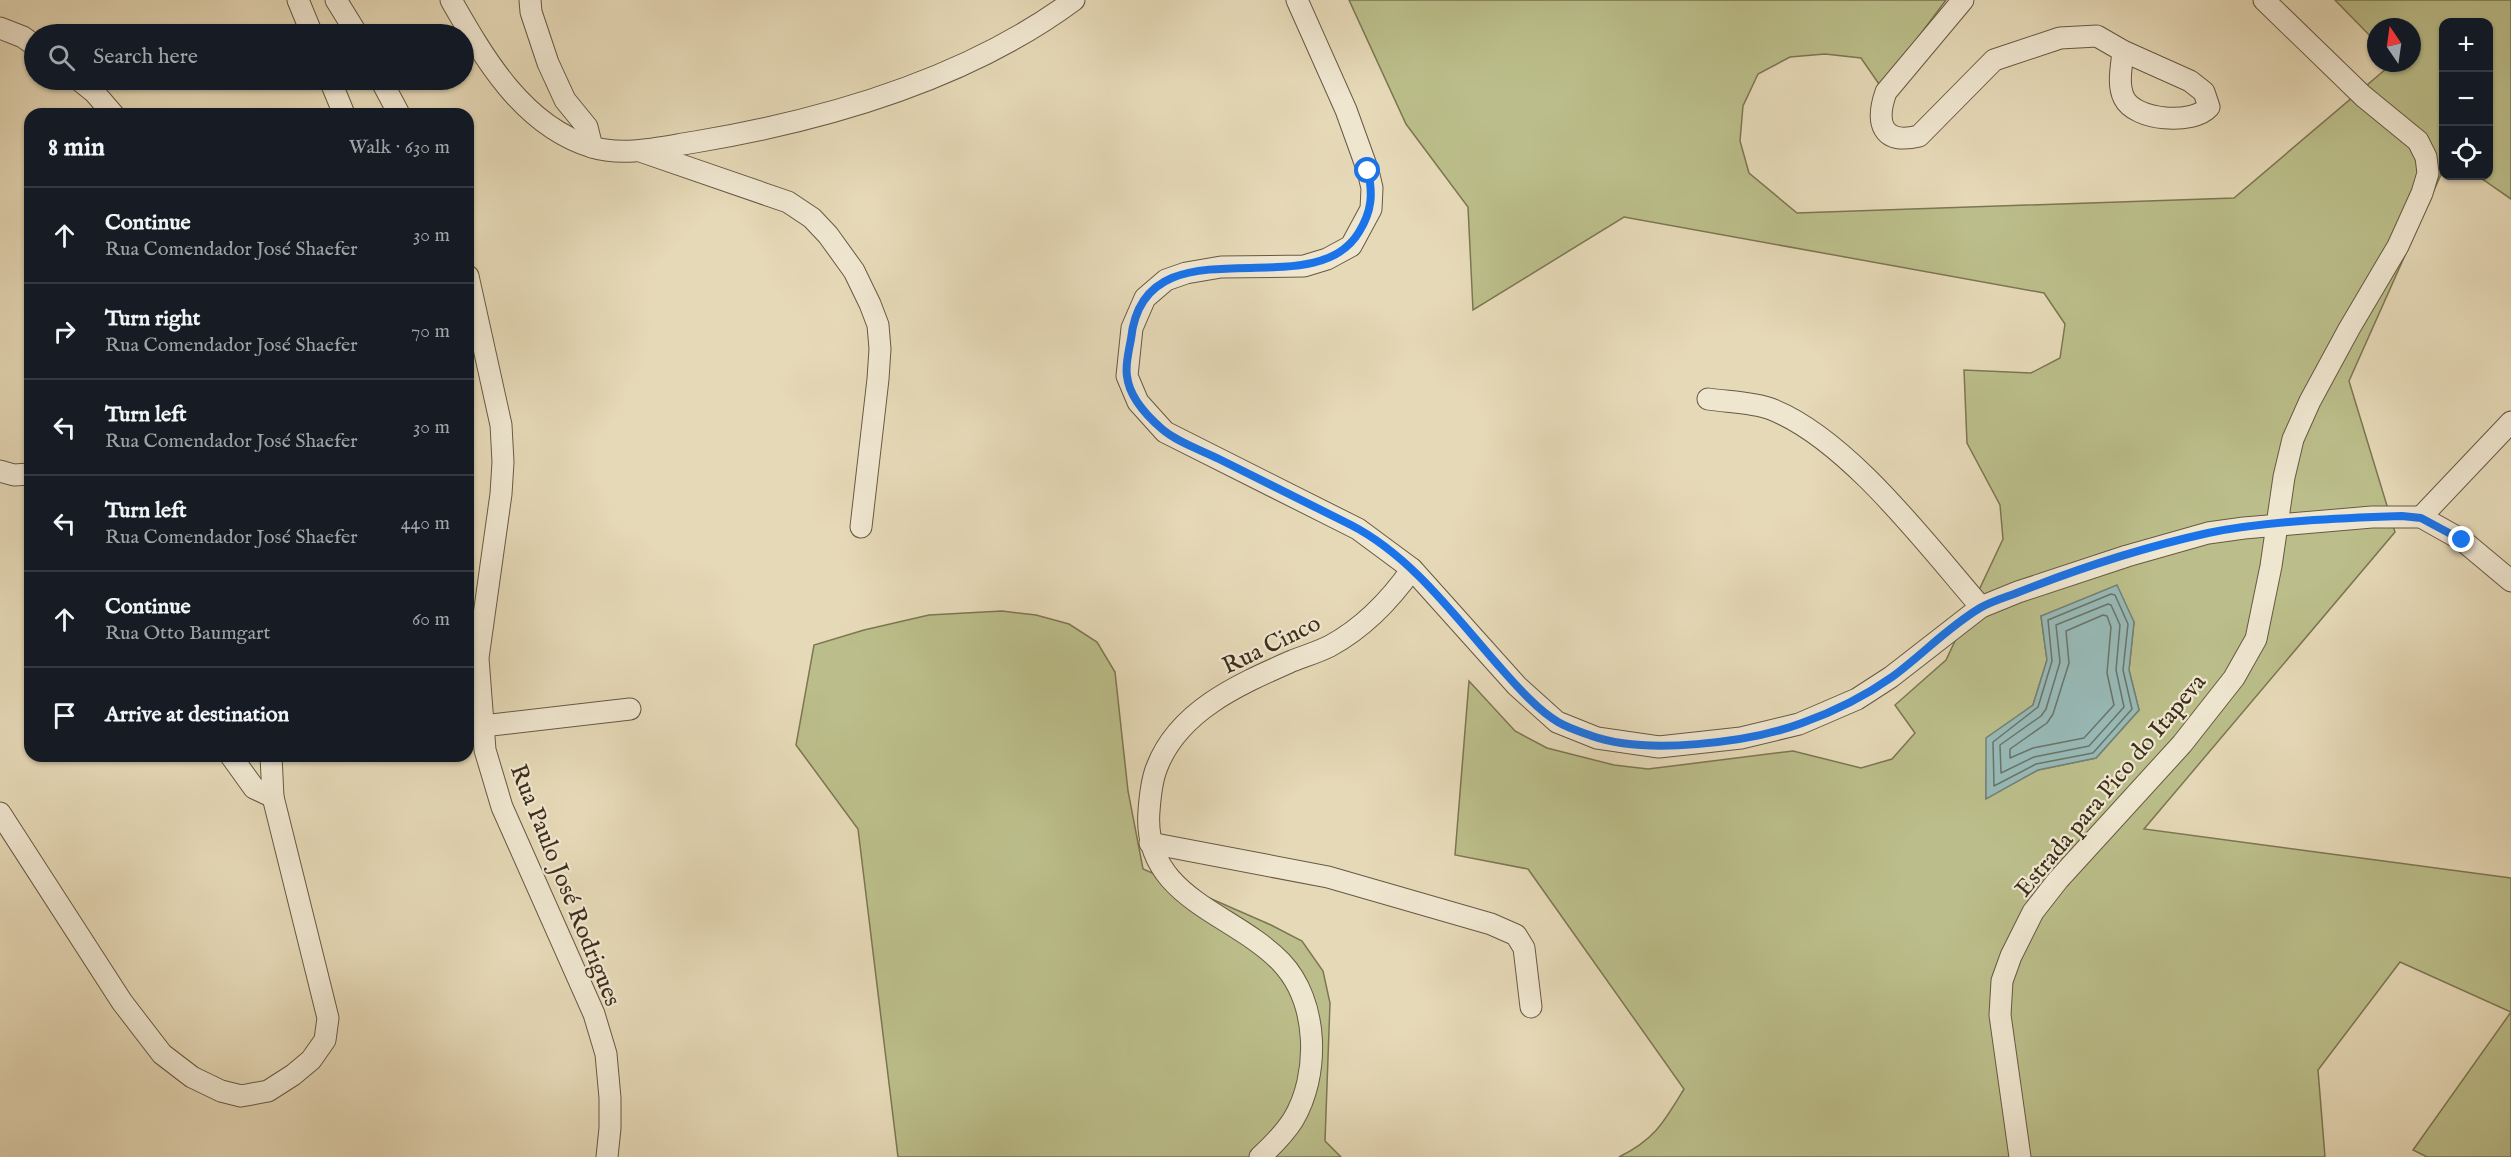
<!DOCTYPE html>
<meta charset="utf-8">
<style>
:root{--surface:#171b24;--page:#242831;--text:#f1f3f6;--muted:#9ea1a6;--line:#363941}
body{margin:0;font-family:"IM FELL English",serif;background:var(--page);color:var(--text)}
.controls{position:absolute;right:18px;top:18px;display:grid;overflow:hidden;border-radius:12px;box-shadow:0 2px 4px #0004}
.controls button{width:54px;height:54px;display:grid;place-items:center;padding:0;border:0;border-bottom:2px solid var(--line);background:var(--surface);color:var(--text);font:30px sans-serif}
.compass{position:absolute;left:2367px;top:18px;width:54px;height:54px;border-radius:50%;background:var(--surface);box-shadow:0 2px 4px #0004;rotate:347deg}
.stop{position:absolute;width:18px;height:18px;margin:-14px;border:4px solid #1a73e8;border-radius:50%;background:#fff}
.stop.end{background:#1a73e8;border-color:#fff;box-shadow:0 2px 6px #0008}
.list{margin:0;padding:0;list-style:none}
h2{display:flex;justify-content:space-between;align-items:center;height:78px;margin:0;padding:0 24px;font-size:26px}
h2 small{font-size:20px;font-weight:400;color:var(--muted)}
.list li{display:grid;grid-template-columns:39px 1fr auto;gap:18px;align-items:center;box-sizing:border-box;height:96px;padding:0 24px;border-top:2px solid var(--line)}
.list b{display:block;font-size:22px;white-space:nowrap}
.list p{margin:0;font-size:20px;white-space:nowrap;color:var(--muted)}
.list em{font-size:20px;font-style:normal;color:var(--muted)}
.icon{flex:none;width:33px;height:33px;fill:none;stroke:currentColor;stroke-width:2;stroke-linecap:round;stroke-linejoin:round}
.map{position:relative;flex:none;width:2511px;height:1157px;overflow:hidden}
.search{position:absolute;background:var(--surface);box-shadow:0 2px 4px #0004;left:24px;top:24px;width:450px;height:66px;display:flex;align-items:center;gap:15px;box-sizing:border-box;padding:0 21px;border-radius:33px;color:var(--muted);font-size:22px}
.panel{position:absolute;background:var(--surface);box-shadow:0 2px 4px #0004;left:24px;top:108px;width:450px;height:654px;border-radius:18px}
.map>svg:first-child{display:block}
.green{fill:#bbbe8a;stroke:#7c7652;stroke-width:1.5;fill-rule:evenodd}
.water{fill:#98b9b6;stroke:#748178;stroke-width:1.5}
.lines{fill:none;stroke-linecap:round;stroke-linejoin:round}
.shore{stroke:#6a7468;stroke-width:1.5}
.minor-casing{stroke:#675942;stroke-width:23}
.minor{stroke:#efe6d0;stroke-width:21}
.route{stroke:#1a73e8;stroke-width:8}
.labels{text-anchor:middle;stroke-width:4.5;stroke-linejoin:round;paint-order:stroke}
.street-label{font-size:24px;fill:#3d2e1b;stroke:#efe6d0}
</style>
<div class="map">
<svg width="2511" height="1157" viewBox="0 0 2511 1157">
<rect width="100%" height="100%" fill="#e6d9b7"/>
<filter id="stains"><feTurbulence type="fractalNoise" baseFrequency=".00333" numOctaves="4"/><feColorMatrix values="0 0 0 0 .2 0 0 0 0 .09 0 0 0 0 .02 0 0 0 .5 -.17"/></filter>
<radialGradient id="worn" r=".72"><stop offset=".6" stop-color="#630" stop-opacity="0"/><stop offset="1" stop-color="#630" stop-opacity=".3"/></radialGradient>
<g class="green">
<path d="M 1349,0 L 1946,0 L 1881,87 L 1861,58 L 1825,54 L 1790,57 L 1758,74 L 1743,106 L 1740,141 L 1749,173 L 1797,213 L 2234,198 L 2393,63 L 2412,63 L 2412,27 L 2376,27 L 2376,42 L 2335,0 L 2511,0 L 2511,199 L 2478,176 L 2488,176 L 2488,22 L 2444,22 L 2443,170 L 2349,381 L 2395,532 L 2144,829 L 2511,878 L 2511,1157 L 2427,1157 L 2413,1150 L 2511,1012 L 2400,962 L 2318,1070 L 2325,1157 L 1619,1157 C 1655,1139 1664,1122 1684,1089 L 1528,869 L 1455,855 L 1469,681 L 1515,731 L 1547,748 L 1614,765 L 1648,769 L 1793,751 L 1861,768 L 1892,759 L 1915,733 L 1895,705 L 1946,660 L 2003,539 L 2000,505 L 1967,443 L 1964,370 L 2031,373 L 2060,358 L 2065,324 L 2044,293 L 1624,217 L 1473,310 L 1468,207 L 1406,124 ZM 2041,616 L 2134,622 L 2129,670 L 2139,710 L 2096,758 L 2038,770 L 1986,798 L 1987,739 L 2033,705 L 2047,660 Z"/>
<polygon points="1002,611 1036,615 1069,624 1097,642 1115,672 1128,791 1143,869 1271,925 1302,941 1323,971 1330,1003 1325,1141 1341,1157 898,1157 858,829 796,745 814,645 864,630 929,615"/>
</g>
<polygon class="water" points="2117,585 2134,622 2129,670 2139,710 2096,758 2038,770 1986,799 1986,738 2033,705 2047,660 2041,616"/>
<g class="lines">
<g class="shore">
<polygon points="2111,594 2115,595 2128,624 2123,670 2132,709 2093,753 2036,764 1994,786 1993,742 2038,707 2052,661 2048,620"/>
<polygon points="2108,604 2111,605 2120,625 2116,670 2124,707 2089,746 2034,757 2001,773 2000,745 2041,716 2046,709 2060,662 2056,625"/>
<polygon points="2103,615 2107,616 2111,627 2107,673 2114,705 2084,738 2033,748 2010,758 2010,749 2047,723 2053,714 2069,663 2066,631"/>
</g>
<defs>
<g id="minor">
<polyline points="298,0 312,34"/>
<polyline points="336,0 357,34"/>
<path d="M 451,0 C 484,58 523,126 592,147 C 624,157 662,147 695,142 C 826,120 966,80 1074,0"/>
<polyline points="530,0 531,12 548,63 565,100 587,127 592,147"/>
<polyline points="1297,0 1346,110 1368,171 1372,188 1371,209 1351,246 1327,259 1304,266 1221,267 1186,273 1166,280 1145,298 1132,328 1127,376 1138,402 1165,432 1358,529 1412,569 1517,686 1557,722 1597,738 1659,747 1741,738 1799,724 1857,699 1891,677 1981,607 2018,592 2127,556 2208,533 2244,528 2372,517 2421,517 2462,540 2511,581"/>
<path d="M 1963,0 L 1886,92 C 1875,123 1882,145 1919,136 L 1994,60 L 2060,38 L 2097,36 L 2123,51 L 2190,81 L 2204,92 L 2209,107 C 2193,125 2135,121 2124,98 C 2117,84 2122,65 2123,51"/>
<polyline points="0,28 23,37 34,45"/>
<polyline points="79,80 94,92 113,114"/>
<polyline points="330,80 344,114"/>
<polyline points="381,80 399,114"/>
<polyline points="640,151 788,202 812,218 828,235 854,271 870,304 878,325 880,349 878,379 861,527"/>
<polyline points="468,276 501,425 503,462 501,494 478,658 485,750 502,807 594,1014 606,1054 610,1098 610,1128 607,1157"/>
<path d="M 1708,399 C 1728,402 1753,402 1771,409 C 1848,439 1927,545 1981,607"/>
<polyline points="0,471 14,475 30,474"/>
<polyline points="2421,517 2511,422"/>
<polyline points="483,726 630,709"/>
<polyline points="231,756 254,788 273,797"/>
<polyline points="0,813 122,1002 162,1054 192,1077 221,1091 241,1096 268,1091 293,1075 311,1060 325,1040 328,1018 273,797 271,756"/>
<polyline points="1150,843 1328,877 1491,924 1516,935 1524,948 1531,1007"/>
<path d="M 1260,1157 C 1272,1146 1284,1134 1293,1120 C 1320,1075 1319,1002 1281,962 C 1233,912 1142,898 1149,811 C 1150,797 1152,779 1157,767 C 1179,710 1240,684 1292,661 C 1305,656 1318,652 1330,646 C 1363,628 1391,599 1412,569"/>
<polyline points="2020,1157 2000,1015 2002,981 2011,956 2033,912 2058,880 2182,744 2234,678 2256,639 2271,566 2284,477 2293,439 2310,401 2349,329 2398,246 2422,193 2428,173 2426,157 2418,141 2363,96 2264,0"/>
</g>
</defs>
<use href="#minor" class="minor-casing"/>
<use href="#minor" class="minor"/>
</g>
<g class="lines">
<path class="route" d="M 1368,171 C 1373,194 1372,211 1359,232 C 1313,310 1144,215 1131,339 C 1129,350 1125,365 1127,376 C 1129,396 1147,416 1162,429 C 1177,442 1201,450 1219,459 C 1263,481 1307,503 1351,525 C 1411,556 1454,615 1498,665 C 1514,683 1537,710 1558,722 C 1568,728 1581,732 1592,736 C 1645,755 1749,743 1802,723 C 1833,712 1865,696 1892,677 C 1922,655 1948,627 1980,608 C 1990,602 2003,598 2014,594 C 2074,570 2145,547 2208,533 C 2267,521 2341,518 2402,516 L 2421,518 L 2462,540"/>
</g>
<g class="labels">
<g class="street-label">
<text transform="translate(1271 644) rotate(-26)" y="8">Rua Cinco</text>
<text transform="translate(2110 785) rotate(-50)" y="8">Estrada para Pico do Itapeva</text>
<text transform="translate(566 885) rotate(68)" y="8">Rua Paulo José Rodrigues</text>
</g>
</g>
<rect width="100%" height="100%" filter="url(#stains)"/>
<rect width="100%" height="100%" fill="url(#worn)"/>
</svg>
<div class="controls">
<button>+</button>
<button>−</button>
<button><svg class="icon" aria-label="locate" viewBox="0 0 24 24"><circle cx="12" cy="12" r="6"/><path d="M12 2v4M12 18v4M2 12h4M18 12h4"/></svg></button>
</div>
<svg class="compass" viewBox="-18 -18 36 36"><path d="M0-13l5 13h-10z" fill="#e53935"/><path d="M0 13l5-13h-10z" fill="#9ea1a6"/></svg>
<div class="stop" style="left:1368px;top:171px"></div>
<div class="stop end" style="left:2462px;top:540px"></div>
<div class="search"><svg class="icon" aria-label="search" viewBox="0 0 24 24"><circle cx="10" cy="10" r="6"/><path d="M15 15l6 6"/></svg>Search here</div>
<section class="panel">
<h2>8 min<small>Walk · 630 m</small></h2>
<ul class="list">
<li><svg class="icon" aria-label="ahead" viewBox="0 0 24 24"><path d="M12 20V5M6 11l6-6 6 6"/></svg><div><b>Continue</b><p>Rua Comendador José Shaefer</p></div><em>30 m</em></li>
<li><svg class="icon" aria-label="right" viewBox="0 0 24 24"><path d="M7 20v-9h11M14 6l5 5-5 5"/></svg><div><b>Turn right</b><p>Rua Comendador José Shaefer</p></div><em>70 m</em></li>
<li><svg class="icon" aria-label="left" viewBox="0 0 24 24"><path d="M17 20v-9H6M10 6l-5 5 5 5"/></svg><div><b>Turn left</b><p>Rua Comendador José Shaefer</p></div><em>30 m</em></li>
<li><svg class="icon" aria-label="left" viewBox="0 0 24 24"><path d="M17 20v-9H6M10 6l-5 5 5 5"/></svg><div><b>Turn left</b><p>Rua Comendador José Shaefer</p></div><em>440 m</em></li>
<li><svg class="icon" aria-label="ahead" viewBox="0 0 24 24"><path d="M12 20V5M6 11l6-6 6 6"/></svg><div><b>Continue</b><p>Rua Otto Baumgart</p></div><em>60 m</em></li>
<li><svg class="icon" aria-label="arrive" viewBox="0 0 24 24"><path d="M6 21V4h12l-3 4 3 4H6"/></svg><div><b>Arrive at destination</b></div></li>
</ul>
</section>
</div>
